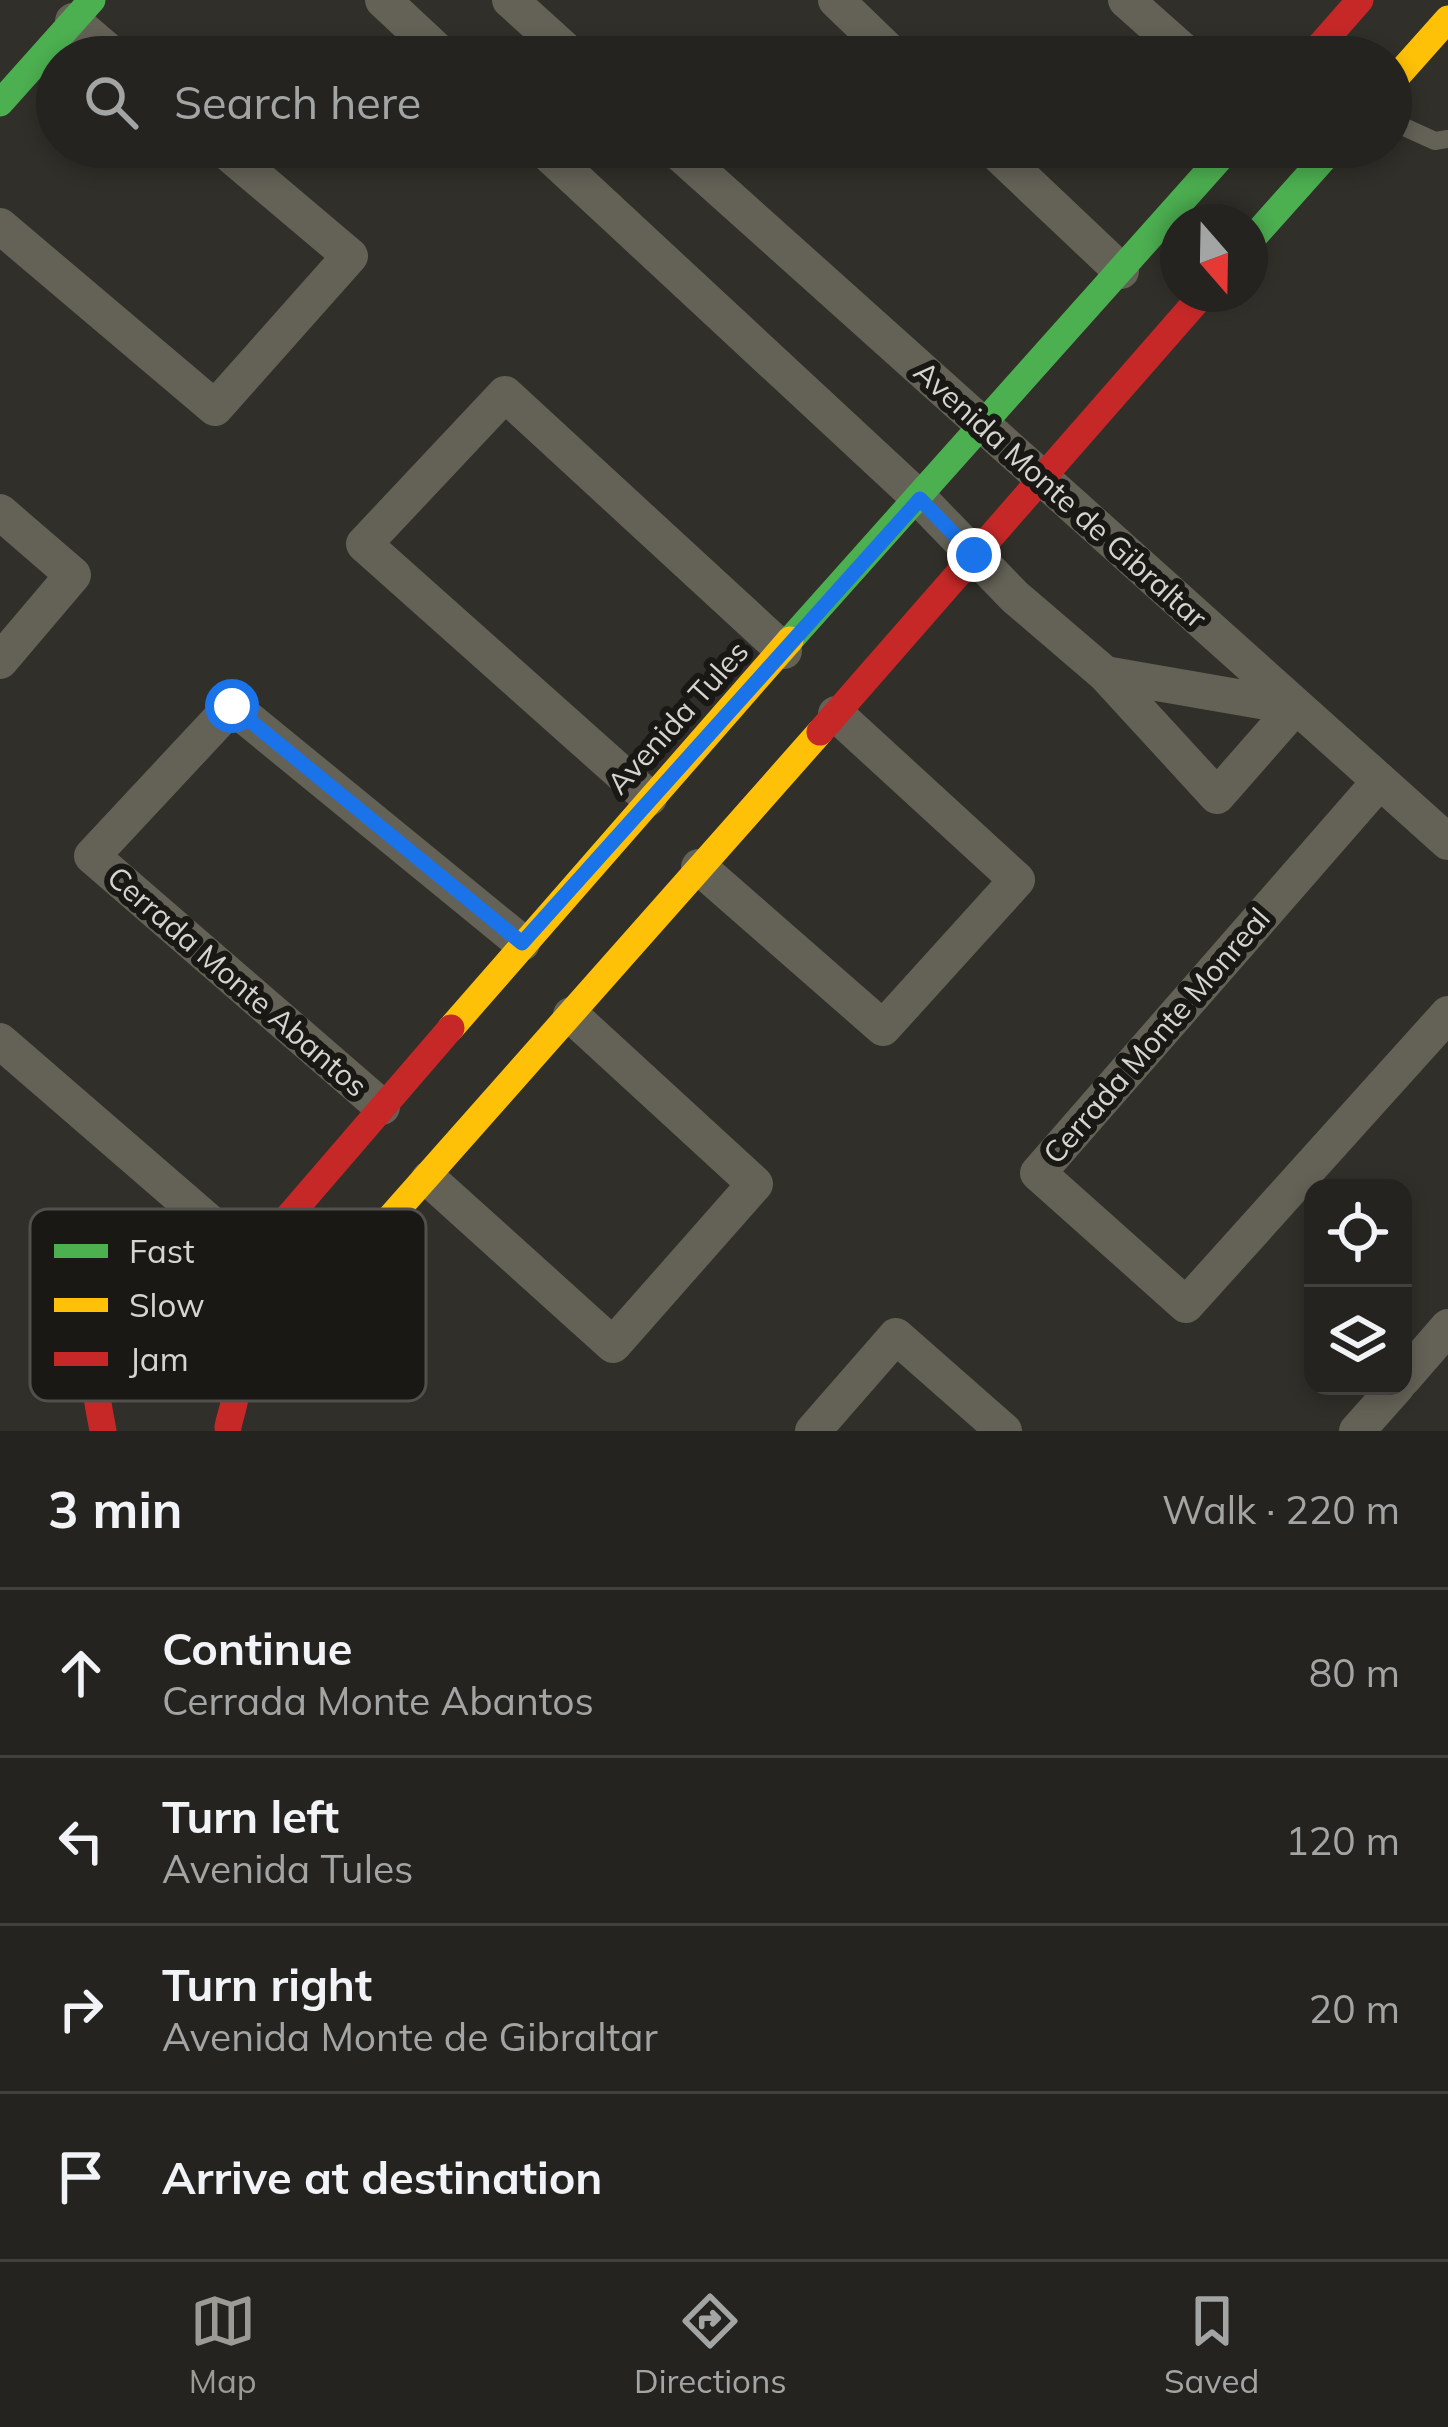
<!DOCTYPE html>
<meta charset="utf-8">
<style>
:root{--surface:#24231f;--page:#302f2c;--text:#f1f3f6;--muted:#a3a4a4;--line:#41403d;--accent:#9c9a94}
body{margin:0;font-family:Mulish,sans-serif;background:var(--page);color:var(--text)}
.controls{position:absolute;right:36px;bottom:36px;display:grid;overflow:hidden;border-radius:24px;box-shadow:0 6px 18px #0003}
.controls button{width:108px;height:108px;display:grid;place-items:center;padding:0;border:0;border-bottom:3px solid var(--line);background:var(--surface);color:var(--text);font:60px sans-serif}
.compass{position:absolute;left:1160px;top:204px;width:108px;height:108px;border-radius:50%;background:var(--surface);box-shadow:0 6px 18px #0003;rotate:160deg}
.stop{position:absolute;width:36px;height:36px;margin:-27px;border:9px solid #1a73e8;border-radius:50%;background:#fff}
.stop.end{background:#1a73e8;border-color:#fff;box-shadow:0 3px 12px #0008}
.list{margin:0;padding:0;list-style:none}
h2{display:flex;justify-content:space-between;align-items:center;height:156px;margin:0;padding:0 48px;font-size:51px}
h2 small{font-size:39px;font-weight:400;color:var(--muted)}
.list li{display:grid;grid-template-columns:78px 1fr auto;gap:36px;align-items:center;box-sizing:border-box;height:168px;padding:0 48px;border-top:3px solid var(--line)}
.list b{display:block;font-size:45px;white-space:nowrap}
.list p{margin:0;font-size:39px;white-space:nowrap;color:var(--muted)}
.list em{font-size:39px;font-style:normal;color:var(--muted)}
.icon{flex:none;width:66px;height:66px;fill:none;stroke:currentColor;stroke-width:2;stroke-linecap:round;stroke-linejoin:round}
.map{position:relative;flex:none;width:1448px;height:1431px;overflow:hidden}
.search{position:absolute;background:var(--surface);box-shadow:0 6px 18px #0003;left:36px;right:36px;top:36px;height:132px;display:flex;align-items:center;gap:30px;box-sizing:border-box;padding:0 42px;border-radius:66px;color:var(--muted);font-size:45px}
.sheet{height:828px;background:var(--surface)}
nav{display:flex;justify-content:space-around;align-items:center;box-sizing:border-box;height:168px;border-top:3px solid var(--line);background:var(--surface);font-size:33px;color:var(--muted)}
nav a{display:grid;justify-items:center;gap:6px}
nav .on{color:var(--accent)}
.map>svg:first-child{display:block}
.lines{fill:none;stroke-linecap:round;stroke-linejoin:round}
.lane{stroke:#646257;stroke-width:18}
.street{stroke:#646257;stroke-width:36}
.fast{stroke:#4caf50;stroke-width:27}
.slow{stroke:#ffc107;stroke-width:27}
.jam{stroke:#c62828;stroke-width:27}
.route{stroke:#1a73e8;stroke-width:15}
.labels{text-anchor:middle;stroke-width:12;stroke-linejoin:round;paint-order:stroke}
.street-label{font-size:30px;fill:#d6d4ce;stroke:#191814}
.key{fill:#191814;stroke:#52504c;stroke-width:3}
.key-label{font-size:33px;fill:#d6d4ce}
</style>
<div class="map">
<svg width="1448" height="1431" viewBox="0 0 1448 1431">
<rect width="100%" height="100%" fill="#302f29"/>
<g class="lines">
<polyline class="lane" points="1391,121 1435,141 1448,139"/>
<g class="street">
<polyline points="383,0 444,57"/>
<polyline points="510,0 573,57"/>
<polyline points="836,0 895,57"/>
<polyline points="1126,0 1190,57"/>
<polyline points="73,21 115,57"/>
<polyline points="541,147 920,499 1015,597 1105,674 1217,796 1295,707"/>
<polyline points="673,147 1448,842"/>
<polyline points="990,147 1121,271"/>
<polyline points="0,226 215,408 350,256 221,147"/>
<polyline points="0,512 73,575 0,661"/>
<polyline points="1105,674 1295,707"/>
<polyline points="1380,781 1038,1173 1186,1305 1448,1014"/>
<polyline points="649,798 364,544 505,394 784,651"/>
<polyline points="699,867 883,1028 1017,880 836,714"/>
<polyline points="0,1041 252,1259 305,1311"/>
<polyline points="382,1107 92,856 232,706 522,943"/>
<polyline points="429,1179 613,1345 755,1184 571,1015"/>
<polyline points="1403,1379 1448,1327"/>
<polyline points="813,1431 896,1336 1004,1431"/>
<polyline points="1357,1431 1397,1386"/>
</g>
<g class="fast">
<polyline points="0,103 92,0"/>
<polyline points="1250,241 1334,147"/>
<polyline points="790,640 1230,147"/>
</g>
<g class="slow">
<polyline points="1391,83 1448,19"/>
<polyline points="451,1028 790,640"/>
<polyline points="235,1393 820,732"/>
</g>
<g class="jam">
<polyline points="1310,57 1360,0"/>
<polyline points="820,732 1203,294"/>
<polyline points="174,1331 252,1259 451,1028"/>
<path d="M 103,1431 C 101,1417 95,1398 98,1384 C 111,1316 232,1319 236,1390 C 236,1401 230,1416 228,1427"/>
</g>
</g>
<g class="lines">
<polyline class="route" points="232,706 522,943 920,499 974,555"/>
</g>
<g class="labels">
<g class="street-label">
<text transform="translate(1060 495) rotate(42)" y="10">Avenida Monte de Gibraltar</text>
<text transform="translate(678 718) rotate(-48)" y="10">Avenida Tules</text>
<text transform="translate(237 982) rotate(41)" y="10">Cerrada Monte Abantos</text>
<text transform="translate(1157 1036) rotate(-49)" y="10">Cerrada Monte Monreal</text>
</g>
</g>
<rect x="30" y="1209" width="396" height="192" rx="18" class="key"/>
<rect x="54" y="1244" width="54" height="14" fill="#4caf50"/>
<rect x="54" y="1298" width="54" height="14" fill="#ffc107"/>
<rect x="54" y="1352" width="54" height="14" fill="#c62828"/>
<g class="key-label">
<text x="129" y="1263">Fast</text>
<text x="129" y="1317">Slow</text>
<text x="129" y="1371">Jam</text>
</g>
</svg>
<div class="controls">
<button><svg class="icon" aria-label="locate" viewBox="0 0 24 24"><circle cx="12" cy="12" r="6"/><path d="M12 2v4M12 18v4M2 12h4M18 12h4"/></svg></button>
<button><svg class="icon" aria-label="layers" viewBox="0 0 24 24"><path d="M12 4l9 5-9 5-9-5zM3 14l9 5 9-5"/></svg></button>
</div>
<svg class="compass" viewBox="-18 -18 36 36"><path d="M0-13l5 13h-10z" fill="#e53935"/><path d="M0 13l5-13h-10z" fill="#a3a4a4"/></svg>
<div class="stop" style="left:232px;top:706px"></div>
<div class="stop end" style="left:974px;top:555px"></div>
<div class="search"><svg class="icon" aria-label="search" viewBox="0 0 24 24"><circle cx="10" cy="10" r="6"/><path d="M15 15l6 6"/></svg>Search here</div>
</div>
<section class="sheet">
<h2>3 min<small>Walk · 220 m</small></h2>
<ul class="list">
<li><svg class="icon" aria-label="ahead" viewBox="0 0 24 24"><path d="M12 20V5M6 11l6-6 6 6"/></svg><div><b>Continue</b><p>Cerrada Monte Abantos</p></div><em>80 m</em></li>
<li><svg class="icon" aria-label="left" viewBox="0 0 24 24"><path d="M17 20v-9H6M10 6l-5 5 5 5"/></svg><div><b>Turn left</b><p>Avenida Tules</p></div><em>120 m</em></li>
<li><svg class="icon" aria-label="right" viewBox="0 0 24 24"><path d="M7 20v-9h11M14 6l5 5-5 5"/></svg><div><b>Turn right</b><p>Avenida Monte de Gibraltar</p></div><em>20 m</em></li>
<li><svg class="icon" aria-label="arrive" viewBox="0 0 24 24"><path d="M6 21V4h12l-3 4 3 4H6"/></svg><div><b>Arrive at destination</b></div></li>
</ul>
</section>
<nav>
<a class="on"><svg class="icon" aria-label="map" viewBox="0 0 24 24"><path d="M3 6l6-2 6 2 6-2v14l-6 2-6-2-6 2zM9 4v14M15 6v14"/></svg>Map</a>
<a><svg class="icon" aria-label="directions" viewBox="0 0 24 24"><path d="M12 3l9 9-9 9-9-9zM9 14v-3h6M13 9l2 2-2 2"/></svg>Directions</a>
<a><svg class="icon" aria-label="saved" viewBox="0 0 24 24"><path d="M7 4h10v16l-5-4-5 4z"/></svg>Saved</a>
</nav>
